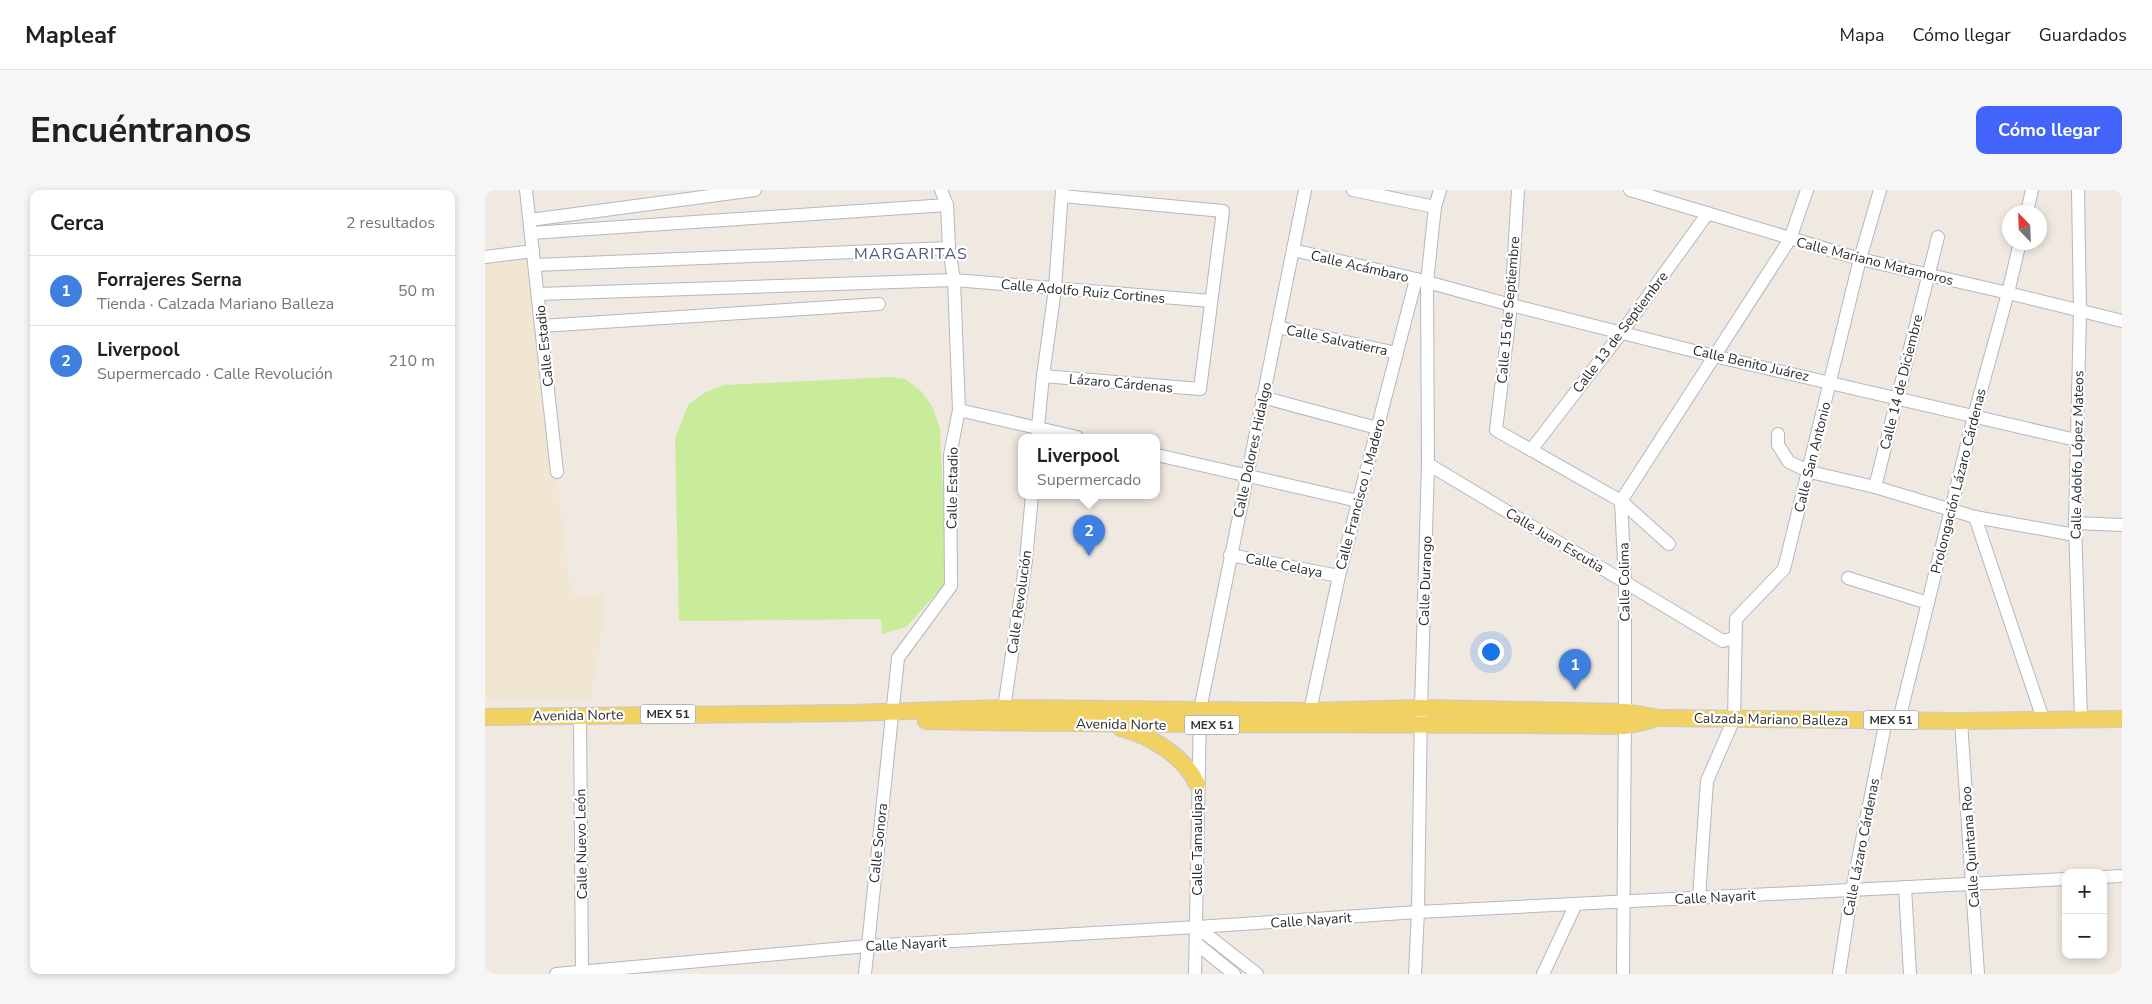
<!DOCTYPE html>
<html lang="es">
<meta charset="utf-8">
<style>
:root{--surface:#fff;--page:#f6f6f6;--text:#202124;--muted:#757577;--line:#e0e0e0;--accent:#4264fb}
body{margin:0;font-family:"Nunito Sans",sans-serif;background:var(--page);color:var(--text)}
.controls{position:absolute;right:15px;bottom:15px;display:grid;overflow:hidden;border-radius:10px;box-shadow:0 2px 8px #0003}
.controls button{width:45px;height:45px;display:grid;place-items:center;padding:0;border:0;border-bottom:1px solid var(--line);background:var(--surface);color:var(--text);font:25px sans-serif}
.compass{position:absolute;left:1517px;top:15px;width:45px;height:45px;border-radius:50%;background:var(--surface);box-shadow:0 2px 8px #0003;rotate:337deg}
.you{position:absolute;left:1005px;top:461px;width:18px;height:18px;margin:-12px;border:4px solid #fff;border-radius:50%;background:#1a73e8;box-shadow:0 0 0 8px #1a73e833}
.badge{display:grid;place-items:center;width:32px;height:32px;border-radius:50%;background:var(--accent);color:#fff;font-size:16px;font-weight:700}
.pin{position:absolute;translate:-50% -41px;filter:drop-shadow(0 1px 2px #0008)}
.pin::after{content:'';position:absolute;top:26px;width:18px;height:15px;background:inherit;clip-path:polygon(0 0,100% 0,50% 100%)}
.popup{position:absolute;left:533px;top:244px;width:142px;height:65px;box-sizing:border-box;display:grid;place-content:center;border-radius:10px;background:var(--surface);filter:drop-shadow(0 1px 4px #0005);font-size:16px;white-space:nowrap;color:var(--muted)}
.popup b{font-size:19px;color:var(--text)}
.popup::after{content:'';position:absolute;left:50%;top:100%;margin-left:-10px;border:10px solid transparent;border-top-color:var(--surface)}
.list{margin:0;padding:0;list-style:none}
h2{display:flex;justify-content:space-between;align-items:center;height:65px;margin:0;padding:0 20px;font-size:21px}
h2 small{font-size:16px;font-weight:400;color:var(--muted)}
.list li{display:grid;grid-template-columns:32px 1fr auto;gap:15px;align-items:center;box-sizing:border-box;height:70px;padding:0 20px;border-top:1px solid var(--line)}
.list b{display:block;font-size:19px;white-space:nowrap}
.list p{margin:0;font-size:16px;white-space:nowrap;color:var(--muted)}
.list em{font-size:16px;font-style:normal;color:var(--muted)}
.map{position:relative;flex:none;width:1637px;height:784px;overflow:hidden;border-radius:10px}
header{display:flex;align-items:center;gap:30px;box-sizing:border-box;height:70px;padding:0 25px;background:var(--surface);border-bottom:1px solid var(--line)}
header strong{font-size:24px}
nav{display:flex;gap:28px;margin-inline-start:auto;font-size:18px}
.intro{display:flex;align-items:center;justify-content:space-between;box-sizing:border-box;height:120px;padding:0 30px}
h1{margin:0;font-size:35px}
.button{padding:12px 22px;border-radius:10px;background:var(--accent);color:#fff;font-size:18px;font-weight:700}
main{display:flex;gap:30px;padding:0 30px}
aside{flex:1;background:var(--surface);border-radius:10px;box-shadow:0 2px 8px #0003}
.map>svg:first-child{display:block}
.education{fill:#f0e6d1}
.pitch{fill:#c9ec9a}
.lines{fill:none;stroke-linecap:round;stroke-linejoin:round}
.minor-casing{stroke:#b4b7c1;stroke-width:14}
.major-casing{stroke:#c9c9c9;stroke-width:18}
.minor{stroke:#fff;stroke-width:12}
.major{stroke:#f2d163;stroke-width:16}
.labels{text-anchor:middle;stroke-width:4.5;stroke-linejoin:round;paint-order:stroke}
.shield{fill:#fff;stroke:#6d6d6d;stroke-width:1}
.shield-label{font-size:12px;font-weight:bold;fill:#2e2e2e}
.street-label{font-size:14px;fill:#2e2e2e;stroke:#fff}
.quarter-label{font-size:16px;letter-spacing:1px;fill:#4d5680;stroke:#fff}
</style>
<header>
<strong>Mapleaf</strong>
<nav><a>Mapa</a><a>Cómo llegar</a><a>Guardados</a></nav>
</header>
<div class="intro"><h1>Encuéntranos</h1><a class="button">Cómo llegar</a></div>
<main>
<aside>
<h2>Cerca<small>2 resultados</small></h2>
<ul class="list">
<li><span class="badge" style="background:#3f7fe0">1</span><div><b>Forrajeres Serna</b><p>Tienda · Calzada Mariano Balleza</p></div><em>50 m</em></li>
<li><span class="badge" style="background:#3f7fe0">2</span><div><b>Liverpool</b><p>Supermercado · Calle Revolución</p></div><em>210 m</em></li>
</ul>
</aside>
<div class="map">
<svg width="1637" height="784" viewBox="0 0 1637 784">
<rect width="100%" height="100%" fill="#efe9e1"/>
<polygon class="education" points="47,66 53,138 86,404 118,405 118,435 106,508 0,509 0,72"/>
<polygon class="pitch" points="404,187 420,189 436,201 447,216 455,238 458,305 462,305 460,394 421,437 397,444 396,429 194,431 190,249 203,215 221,202 239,195"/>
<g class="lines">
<defs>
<g id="minor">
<polyline points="41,0 72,282"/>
<polyline points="868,0 950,17"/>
<polyline points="1033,0 1026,115 1011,240 1136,311 1184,354"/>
<polyline points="1145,0 1375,69 1523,103 1637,131"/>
<polyline points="1593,0 1595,121 1590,333 1596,529"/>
<polyline points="1542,22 1547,0"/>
<polyline points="45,30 270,0"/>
<polyline points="46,43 462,15"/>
<polyline points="808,60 931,89 1026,115 1229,166 1591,250"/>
<polyline points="0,67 48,61"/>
<polyline points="50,75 464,58"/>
<polyline points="53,104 469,90 726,111"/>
<polyline points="56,136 394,114"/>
<polyline points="792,137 912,163"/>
<polyline points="558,186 715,199 738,21 577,6"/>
<polyline points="777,207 892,238"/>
<polyline points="474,220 592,247"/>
<polyline points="1293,244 1293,255 1304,272 1325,282 1390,297 1490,327 1590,345"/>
<polyline points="552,247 558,186 570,99 577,0"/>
<polyline points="1046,260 1137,142 1223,23"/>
<polyline points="672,265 873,311"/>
<polyline points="943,274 1238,451 1249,448"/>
<polyline points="1390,297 1453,47"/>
<polyline points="1490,327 1558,529"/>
<polyline points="1590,333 1637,335"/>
<polyline points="745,365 854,386"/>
<polyline points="1363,388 1443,413"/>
<polyline points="519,518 541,370 547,305"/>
<polyline points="825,521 854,386 931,89"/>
<polyline points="95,525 97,784"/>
<polyline points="1414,530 1489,226 1523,103 1535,52"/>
<polyline points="1476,531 1493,784"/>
<polyline points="1618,687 1637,686"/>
<polyline points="1420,697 1425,784"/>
<polyline points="1214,708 1222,591 1249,529 1251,429 1299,379 1375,69 1395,0"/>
<polyline points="712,737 772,784"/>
<polyline points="712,754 749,784"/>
<polyline points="71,784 382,756 712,737 933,722 1581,689"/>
<polyline points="380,784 413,468 466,396 465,265 474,220 469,90 464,58 462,15 456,0"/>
<polyline points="710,784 715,520 820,0"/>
<polyline points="930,784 933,722 936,518 943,274 942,92 950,17 955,0"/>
<polyline points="1058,784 1091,714"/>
<polyline points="1138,784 1140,522 1140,392 1136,311 1305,49 1322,0"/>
<polyline points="1354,784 1367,700 1401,530"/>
</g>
<g id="major">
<polyline points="0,527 366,523 519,518 825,521 936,518 1140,522 1175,528 1476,531 1637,529"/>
<path d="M 441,531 C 674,536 907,533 1140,536 L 1166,530"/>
<path d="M 636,538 C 666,546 699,566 712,594"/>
</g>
</defs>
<use href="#minor" class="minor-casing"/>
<use href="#major" class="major-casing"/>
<use href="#minor" class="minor"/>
<use href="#major" class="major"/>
</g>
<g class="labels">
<g class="shield">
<rect x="155.5" y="514.5" width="55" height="19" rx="4"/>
<rect x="1378.5" y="520.5" width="55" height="19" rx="4"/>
<rect x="699.5" y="525.5" width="55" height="19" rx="4"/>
</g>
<g class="shield-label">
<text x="183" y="528">MEX 51</text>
<text x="1406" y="534">MEX 51</text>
<text x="727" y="539">MEX 51</text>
</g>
<g class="street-label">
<text transform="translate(1390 71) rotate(14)" y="5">Calle Mariano Matamoros</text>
<text transform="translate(875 76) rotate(13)" y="5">Calle Acámbaro</text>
<text transform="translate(598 101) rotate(5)" y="5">Calle Adolfo Ruiz Cortines</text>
<text transform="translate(1023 120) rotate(-85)" y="5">Calle 15 de Septiembre</text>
<text transform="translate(1135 142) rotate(-53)" y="5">Calle 13 de Septiembre</text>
<text transform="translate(852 150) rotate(12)" y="5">Calle Salvatierra</text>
<text transform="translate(59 156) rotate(-96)" y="5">Calle Estadio</text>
<text transform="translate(1266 173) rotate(13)" y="5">Calle Benito Juárez</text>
<text transform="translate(1416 192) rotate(-76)" y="5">Calle 14 de Diciembre</text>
<text transform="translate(636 193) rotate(5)" y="5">Lázaro Cárdenas</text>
<text transform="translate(767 260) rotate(-78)" y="5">Calle Dolores Hidalgo</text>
<text transform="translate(1592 265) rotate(-89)" y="5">Calle Adolfo López Mateos</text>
<text transform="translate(1327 267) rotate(-76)" y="5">Calle San Antonio</text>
<text transform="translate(1473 291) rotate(-76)" y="5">Prolongación Lázaro Cárdenas</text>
<text transform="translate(467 298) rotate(-89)" y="5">Calle Estadio</text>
<text transform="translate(875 304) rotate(-75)" y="5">Calle Francisco I. Madero</text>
<text transform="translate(1070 350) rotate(31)" y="5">Calle Juan Escutia</text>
<text transform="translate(799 375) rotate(11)" y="5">Calle Celaya</text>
<text transform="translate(940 391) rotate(-88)" y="5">Calle Durango</text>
<text transform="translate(1139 392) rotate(-91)" y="5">Calle Colima</text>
<text transform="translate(534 412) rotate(-82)" y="5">Calle Revolución</text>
<text transform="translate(93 525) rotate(-1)" y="5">Avenida Norte</text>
<text transform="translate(1286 529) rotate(1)" y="5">Calzada Mariano Balleza</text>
<text transform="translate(636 534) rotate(1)" y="5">Avenida Norte</text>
<text transform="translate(712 652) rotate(-90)" y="5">Calle Tamaulipas</text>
<text transform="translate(393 653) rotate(-84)" y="5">Calle Sonora</text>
<text transform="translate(96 654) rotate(-91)" y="5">Calle Nuevo León</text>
<text transform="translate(1376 657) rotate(-79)" y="5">Calle Lázaro Cárdenas</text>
<text transform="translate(1485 657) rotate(-94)" y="5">Calle Quintana Roo</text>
<text transform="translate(1230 707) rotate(-3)" y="5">Calle Nayarit</text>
<text transform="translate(826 730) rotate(-4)" y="5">Calle Nayarit</text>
<text transform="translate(421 754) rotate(-3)" y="5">Calle Nayarit</text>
</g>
<g class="quarter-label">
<text x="426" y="69">MARGARITAS</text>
</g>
</g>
</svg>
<div class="controls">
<button>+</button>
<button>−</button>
</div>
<svg class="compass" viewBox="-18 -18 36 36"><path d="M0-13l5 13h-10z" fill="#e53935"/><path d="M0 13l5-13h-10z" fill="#757577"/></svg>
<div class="you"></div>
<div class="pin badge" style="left:1090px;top:500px;background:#3f7fe0">1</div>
<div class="pin badge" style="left:604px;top:366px;background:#3f7fe0">2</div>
<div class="popup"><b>Liverpool</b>Supermercado</div>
</div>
</main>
